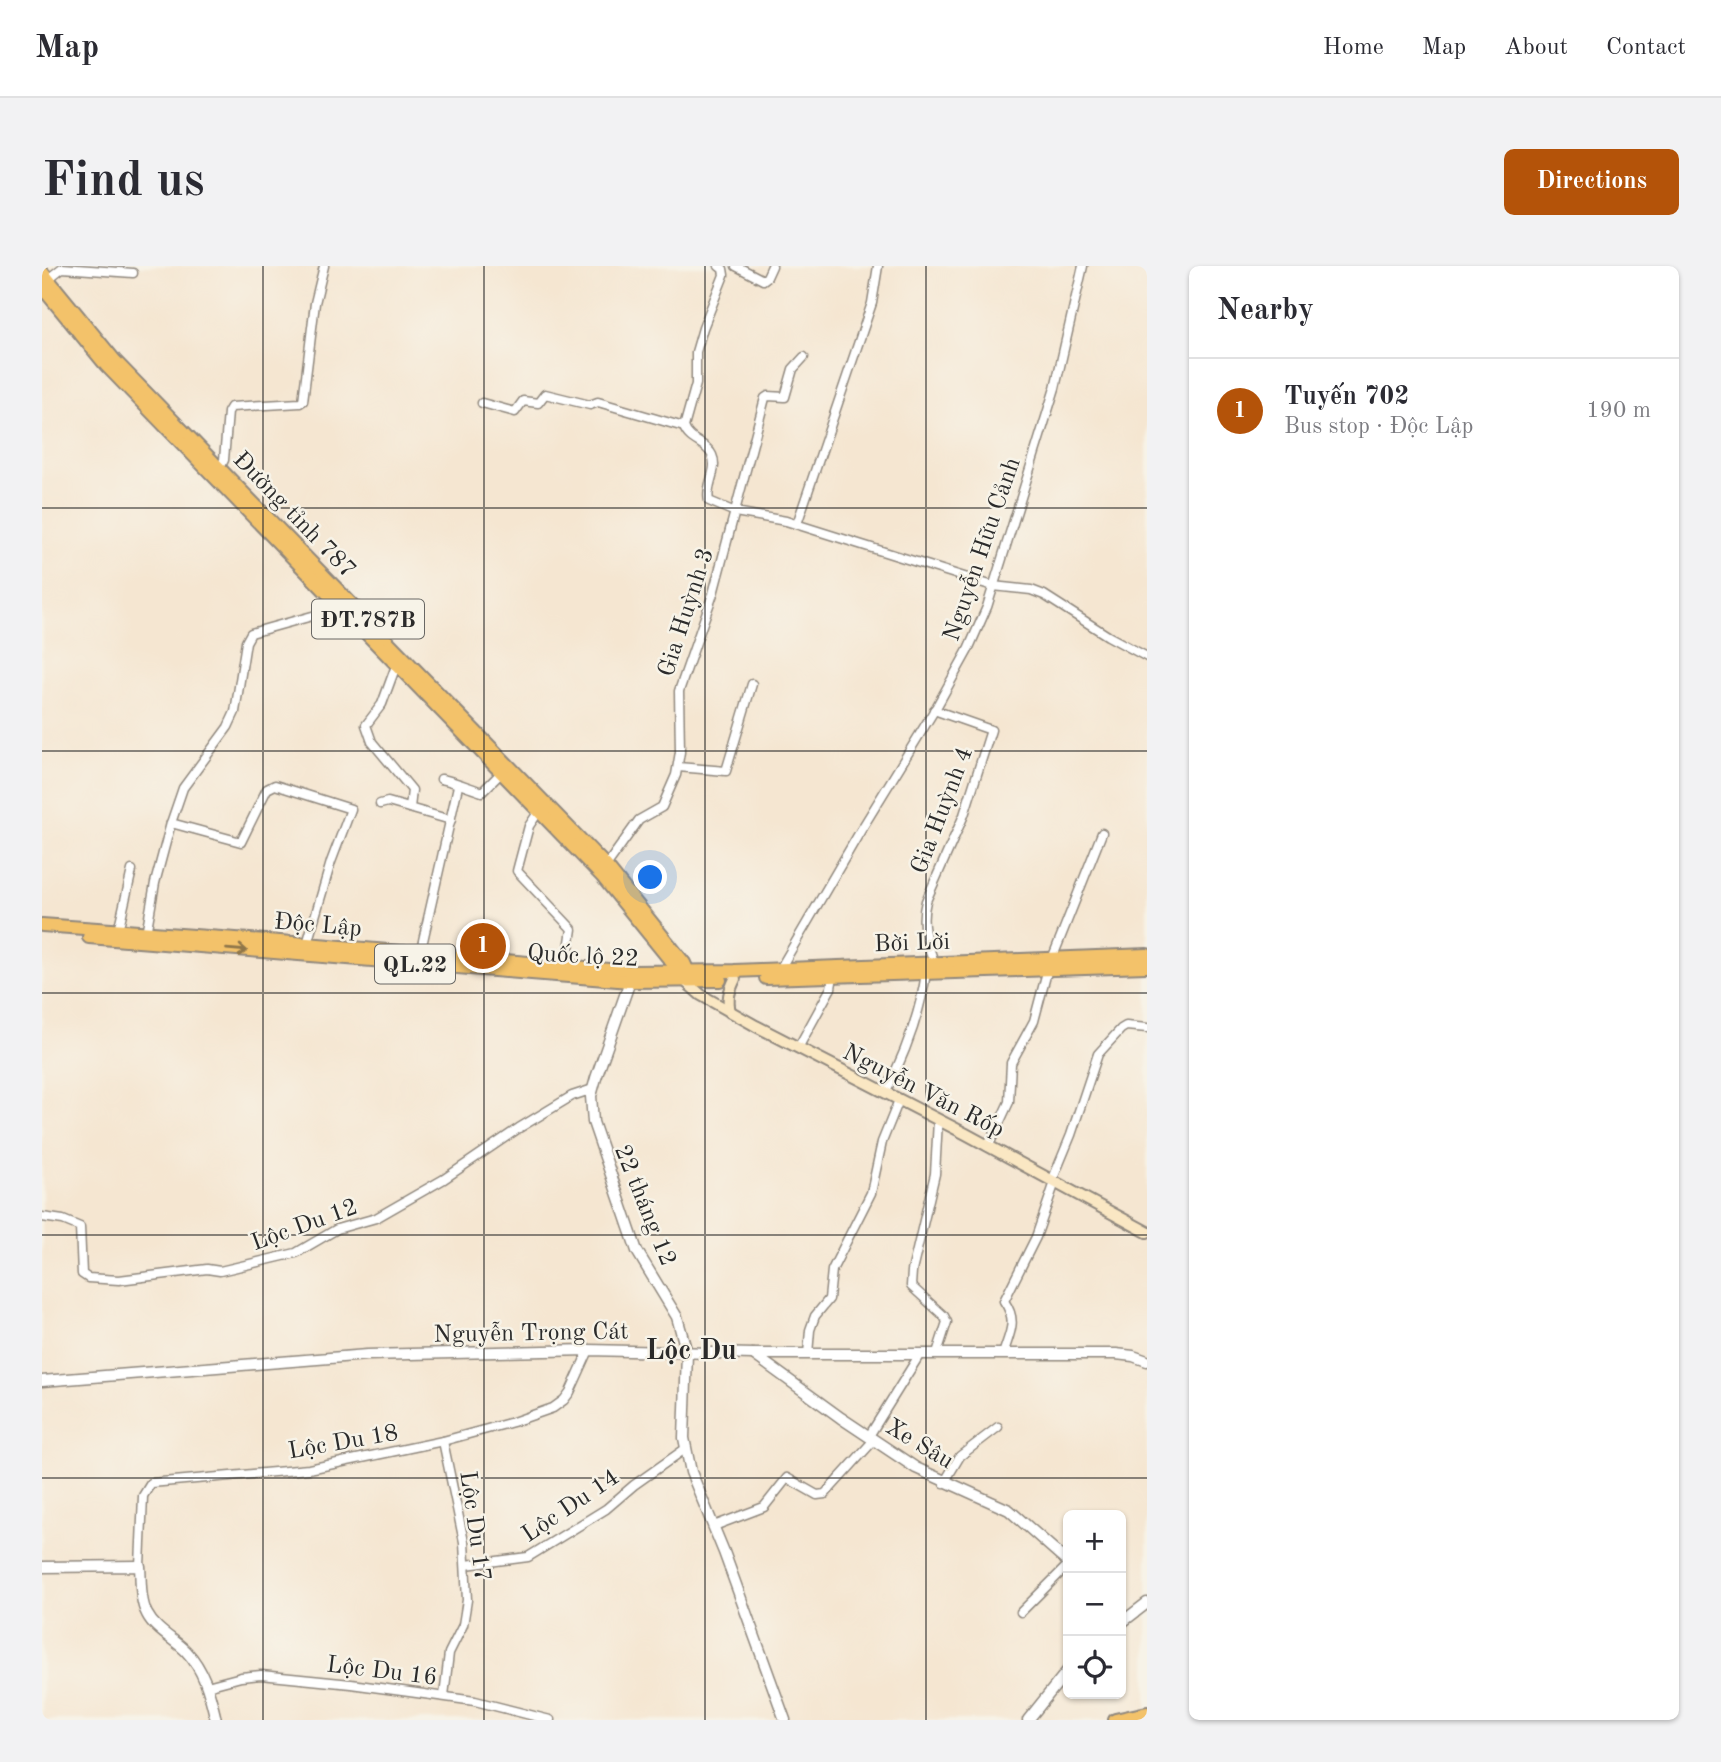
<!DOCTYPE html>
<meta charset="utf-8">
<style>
:root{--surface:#fff;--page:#f2f2f3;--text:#2b2b33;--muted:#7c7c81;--line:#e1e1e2;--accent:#b45309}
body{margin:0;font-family:"Old Standard TT",serif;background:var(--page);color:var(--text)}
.controls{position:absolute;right:21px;bottom:21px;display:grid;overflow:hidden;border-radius:10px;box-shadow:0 2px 5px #0004}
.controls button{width:63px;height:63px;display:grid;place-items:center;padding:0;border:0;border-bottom:2px solid var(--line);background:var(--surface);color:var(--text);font:35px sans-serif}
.you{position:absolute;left:609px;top:612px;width:24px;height:24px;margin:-18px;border:5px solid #fff;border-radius:50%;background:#1a73e8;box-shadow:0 0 0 10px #1a73e833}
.badge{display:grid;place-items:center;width:46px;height:46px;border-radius:50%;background:var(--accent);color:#fff;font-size:23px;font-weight:700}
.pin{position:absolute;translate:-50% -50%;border:4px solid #fff;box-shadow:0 2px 7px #0006}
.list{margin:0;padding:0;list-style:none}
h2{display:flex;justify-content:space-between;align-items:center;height:91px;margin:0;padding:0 28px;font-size:30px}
h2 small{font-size:23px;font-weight:400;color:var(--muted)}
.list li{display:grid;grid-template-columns:46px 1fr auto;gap:21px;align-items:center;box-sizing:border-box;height:105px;padding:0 28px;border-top:2px solid var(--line)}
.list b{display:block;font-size:26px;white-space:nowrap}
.list p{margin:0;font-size:23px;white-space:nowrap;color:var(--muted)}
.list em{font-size:23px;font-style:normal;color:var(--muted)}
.icon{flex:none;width:38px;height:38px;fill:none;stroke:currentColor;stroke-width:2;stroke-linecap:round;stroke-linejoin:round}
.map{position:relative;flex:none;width:1105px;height:1454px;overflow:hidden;border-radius:10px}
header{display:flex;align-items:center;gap:42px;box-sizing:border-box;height:98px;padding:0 35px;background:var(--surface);border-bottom:2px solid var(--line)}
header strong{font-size:33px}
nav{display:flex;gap:38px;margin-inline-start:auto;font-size:24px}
.intro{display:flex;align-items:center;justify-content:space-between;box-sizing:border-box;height:168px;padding:0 42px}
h1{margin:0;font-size:49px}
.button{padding:18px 32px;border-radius:10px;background:var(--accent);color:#fff;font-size:24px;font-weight:700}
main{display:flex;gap:42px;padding:0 42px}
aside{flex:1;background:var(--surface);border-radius:10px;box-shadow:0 2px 5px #0004}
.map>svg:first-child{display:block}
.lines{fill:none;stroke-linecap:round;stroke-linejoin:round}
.minor-casing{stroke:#90887e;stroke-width:11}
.tertiary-casing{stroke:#90887e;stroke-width:13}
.secondary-casing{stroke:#90887e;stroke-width:14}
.primary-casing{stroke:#90887e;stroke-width:16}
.trunk-casing{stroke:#90887e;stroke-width:16}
.minor{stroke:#fff;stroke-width:8}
.tertiary{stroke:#fff;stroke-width:10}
.secondary{stroke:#fae7c3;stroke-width:10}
.primary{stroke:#f3c26a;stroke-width:12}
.trunk{stroke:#f3c26a;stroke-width:12}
.oneway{stroke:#8f764a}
.grid{fill:none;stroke:#2b2b2b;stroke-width:2;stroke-opacity:0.55}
.labels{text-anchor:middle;stroke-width:5;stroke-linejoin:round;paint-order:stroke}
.shield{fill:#f7f3e8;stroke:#686764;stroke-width:2}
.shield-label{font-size:23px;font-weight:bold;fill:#2b2b2b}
.street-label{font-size:24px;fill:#2b2b2b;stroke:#f7f3e8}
.quarter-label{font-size:28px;font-weight:bold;fill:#2b2b2b;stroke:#f7f3e8}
</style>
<header>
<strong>Map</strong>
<nav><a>Home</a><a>Map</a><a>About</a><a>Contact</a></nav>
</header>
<div class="intro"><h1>Find us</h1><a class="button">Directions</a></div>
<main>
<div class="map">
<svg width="1105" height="1454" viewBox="0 0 1105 1454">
<rect width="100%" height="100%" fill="#f7f3e8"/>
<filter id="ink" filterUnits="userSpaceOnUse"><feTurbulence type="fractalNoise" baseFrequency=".0143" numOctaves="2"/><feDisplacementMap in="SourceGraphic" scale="14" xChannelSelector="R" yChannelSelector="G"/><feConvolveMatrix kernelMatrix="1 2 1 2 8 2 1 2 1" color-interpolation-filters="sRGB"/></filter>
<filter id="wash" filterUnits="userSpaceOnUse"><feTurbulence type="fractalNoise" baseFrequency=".00686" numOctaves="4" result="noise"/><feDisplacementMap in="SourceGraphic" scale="28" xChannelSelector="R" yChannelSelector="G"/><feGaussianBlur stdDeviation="1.57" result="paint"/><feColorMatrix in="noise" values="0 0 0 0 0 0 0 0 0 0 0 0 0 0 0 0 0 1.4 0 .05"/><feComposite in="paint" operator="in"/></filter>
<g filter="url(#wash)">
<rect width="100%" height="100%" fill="#f5e6d1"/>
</g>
<g filter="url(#ink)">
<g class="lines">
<defs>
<g id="minor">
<path d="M 677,0 L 681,3 L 682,9 L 661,62 L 654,86 L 654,118 L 642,161 C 647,176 664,176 670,189 C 677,204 663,219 667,235 L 693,246 L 744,255 L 951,320 L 989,324 L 1002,329 L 1066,370 L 1105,391"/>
<polyline points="694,0 721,14 725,11 730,0"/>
<polyline points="6,13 20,2 91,7"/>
<polyline points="440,137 473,146 481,135 496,137 503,128 548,139 556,136 642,161"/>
<polyline points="178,202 182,194 186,146 189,141 258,137 261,135 273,37 282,0"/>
<polyline points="755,258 830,37 836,0"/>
<polyline points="355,397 340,438 324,459 330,476 370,524 368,542"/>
<polyline points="636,501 684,505 710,418"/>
<path d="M 399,513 C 414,516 425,521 440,526 L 460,506"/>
<polyline points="338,538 346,536 409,554"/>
<polyline points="497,545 487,560 475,605 530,663 524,702"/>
<polyline points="129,557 199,576 225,523 233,519 309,543 289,596 265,678"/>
<polyline points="564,600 597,554 620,541 634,509 638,486 637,425 671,328 723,132 726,130 743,131 751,103 762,91"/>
<polyline points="76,665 90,604"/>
<polyline points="104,668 113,617 129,557 141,522 186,461 193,446 204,376 209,367 281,347 297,337"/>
<polyline points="378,688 416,520"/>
<polyline points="1010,693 1060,567"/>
<path d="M 892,696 C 884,674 878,658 884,635 L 922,549 L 949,464 L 892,444"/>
<polyline points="738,703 819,564 895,440 926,384 945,341 1013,122 1041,0"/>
<polyline points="756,782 789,722 791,710"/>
<path d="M 843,827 C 862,790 878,749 884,707"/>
<polyline points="946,881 967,836 969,797 992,755 1006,702"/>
<polyline points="1010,915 1029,869 1056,788 1079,763 1084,760 1105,762"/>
<polyline points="0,951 21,954 38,961 40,1008 46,1012 77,1014 165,1003 178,1005 254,987 295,963 334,952 402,913 477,862 530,830 551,823"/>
<polyline points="895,1087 905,1056 902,1050 869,1020 870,1005 893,908 896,854"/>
<polyline points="766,1088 768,1064 773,1050 787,1033 790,1004 829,927 840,876 857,834"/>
<path d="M 961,1088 C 968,1066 976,1055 962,1035 L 994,971 L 1013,916"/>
<polyline points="827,1170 878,1088"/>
<polyline points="401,1175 422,1276 425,1334 421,1359 407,1387 402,1430"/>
<polyline points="902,1217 918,1190 956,1161"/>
<polyline points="672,1260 722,1241 745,1212 775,1229 783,1228 832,1174"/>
<polyline points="424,1299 486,1291 564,1243 592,1219 643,1183"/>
<polyline points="98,1300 101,1230 109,1217 267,1203 401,1175 471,1156 511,1142 522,1134 528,1126 547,1084"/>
<polyline points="979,1346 1026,1299"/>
<polyline points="165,1420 199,1411 219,1409 309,1418 433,1435 508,1454"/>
</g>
<g id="tertiary">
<polyline points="588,715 554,812 549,830 551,856 595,985 635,1051 645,1087 642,1172 649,1206 682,1286 743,1454"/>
<polyline points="711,1088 799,1152 874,1202 967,1244 1026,1296"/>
<polyline points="0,1115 325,1089 547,1084 711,1088 1074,1088 1091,1090 1105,1095"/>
<path d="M 0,1301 L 98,1300 C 99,1315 98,1335 105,1348 C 113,1364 132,1373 144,1385 C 163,1405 168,1429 174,1454"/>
<polyline points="1079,1357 1105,1337"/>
<polyline points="986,1454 1026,1404"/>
</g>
<g id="secondary">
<polyline points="643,715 659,729 714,760 924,868 1105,966"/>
<path d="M 688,746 C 685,733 687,725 693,713"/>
</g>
<g id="primary">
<polyline points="0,6 73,95 564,600 642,697 646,706"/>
<polyline points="0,21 64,99 560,610 637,705"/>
<polyline points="1073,1454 1105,1447"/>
</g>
<g id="trunk">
<polyline points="0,659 265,678 590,706 692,705 1105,689"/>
<polyline points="47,671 588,715 678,714"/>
<polyline points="724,712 1105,700"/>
</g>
</defs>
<use href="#minor" class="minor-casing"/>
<use href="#tertiary" class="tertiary-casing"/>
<use href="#secondary" class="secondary-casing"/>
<use href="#primary" class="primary-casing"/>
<use href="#trunk" class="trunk-casing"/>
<use href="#minor" class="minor"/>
<use href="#tertiary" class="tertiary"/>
<use href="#secondary" class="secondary"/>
<use href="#primary" class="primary"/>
<use href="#trunk" class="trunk"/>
</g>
<defs><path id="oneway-shaft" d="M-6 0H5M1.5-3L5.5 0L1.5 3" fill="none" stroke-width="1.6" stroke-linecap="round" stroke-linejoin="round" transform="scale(1.75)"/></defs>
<use class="oneway" href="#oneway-shaft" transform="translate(195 684) rotate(5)"/>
</g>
<path class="grid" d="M 221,0 L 221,1454M 442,0 L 442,1454M 663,0 L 663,1454M 884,0 L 884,1454M 0,242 L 1105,242M 0,485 L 1105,485M 0,727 L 1105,727M 0,969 L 1105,969M 0,1212 L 1105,1212"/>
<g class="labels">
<g class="shield">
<rect x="270" y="333.5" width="112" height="39" rx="5"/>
<rect x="333" y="678.5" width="80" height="39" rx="5"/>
</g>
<g class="shield-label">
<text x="326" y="361">ĐT.787B</text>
<text x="373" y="706">QL.22</text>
</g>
<g class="street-label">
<text transform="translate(253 248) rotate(46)" y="8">Đường tỉnh 787</text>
<text transform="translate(939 283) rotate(-71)" y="8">Nguyễn Hữu Cảnh</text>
<text transform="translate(643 346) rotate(-72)" y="8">Gia Huỳnh 3</text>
<text transform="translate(899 544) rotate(-69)" y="8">Gia Huỳnh 4</text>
<text transform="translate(276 658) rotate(5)" y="8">Độc Lập</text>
<text transform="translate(870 676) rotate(-2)" y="8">Bời Lời</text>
<text transform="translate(541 689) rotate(3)" y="8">Quốc lộ 22</text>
<text transform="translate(882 824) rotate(27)" y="8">Nguyễn Văn Rốp</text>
<text transform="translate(604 939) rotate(68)" y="8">22 tháng 12</text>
<text transform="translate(262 958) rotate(-20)" y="8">Lộc Du 12</text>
<text transform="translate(489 1066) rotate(-1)" y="8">Nguyễn Trọng Cát</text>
<text transform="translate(301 1175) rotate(-10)" y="8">Lộc Du 18</text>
<text transform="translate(878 1177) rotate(31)" y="8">Xe Sâu</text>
<text transform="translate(528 1239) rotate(-34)" y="8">Lộc Du 14</text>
<text transform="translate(434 1260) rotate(82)" y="8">Lộc Du 17</text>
<text transform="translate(340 1404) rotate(7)" y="8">Lộc Du 16</text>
</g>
<g class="quarter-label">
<text x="649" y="1093">Lộc Du</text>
</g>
</g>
</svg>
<div class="controls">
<button>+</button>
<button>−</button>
<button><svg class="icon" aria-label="locate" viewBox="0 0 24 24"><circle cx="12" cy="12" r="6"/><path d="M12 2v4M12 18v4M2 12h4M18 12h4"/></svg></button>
</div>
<div class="you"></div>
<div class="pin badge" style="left:441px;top:680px">1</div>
</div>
<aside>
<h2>Nearby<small></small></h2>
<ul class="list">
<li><span class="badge">1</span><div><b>Tuyến 702</b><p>Bus stop · Độc Lập</p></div><em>190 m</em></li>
</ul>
</aside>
</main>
